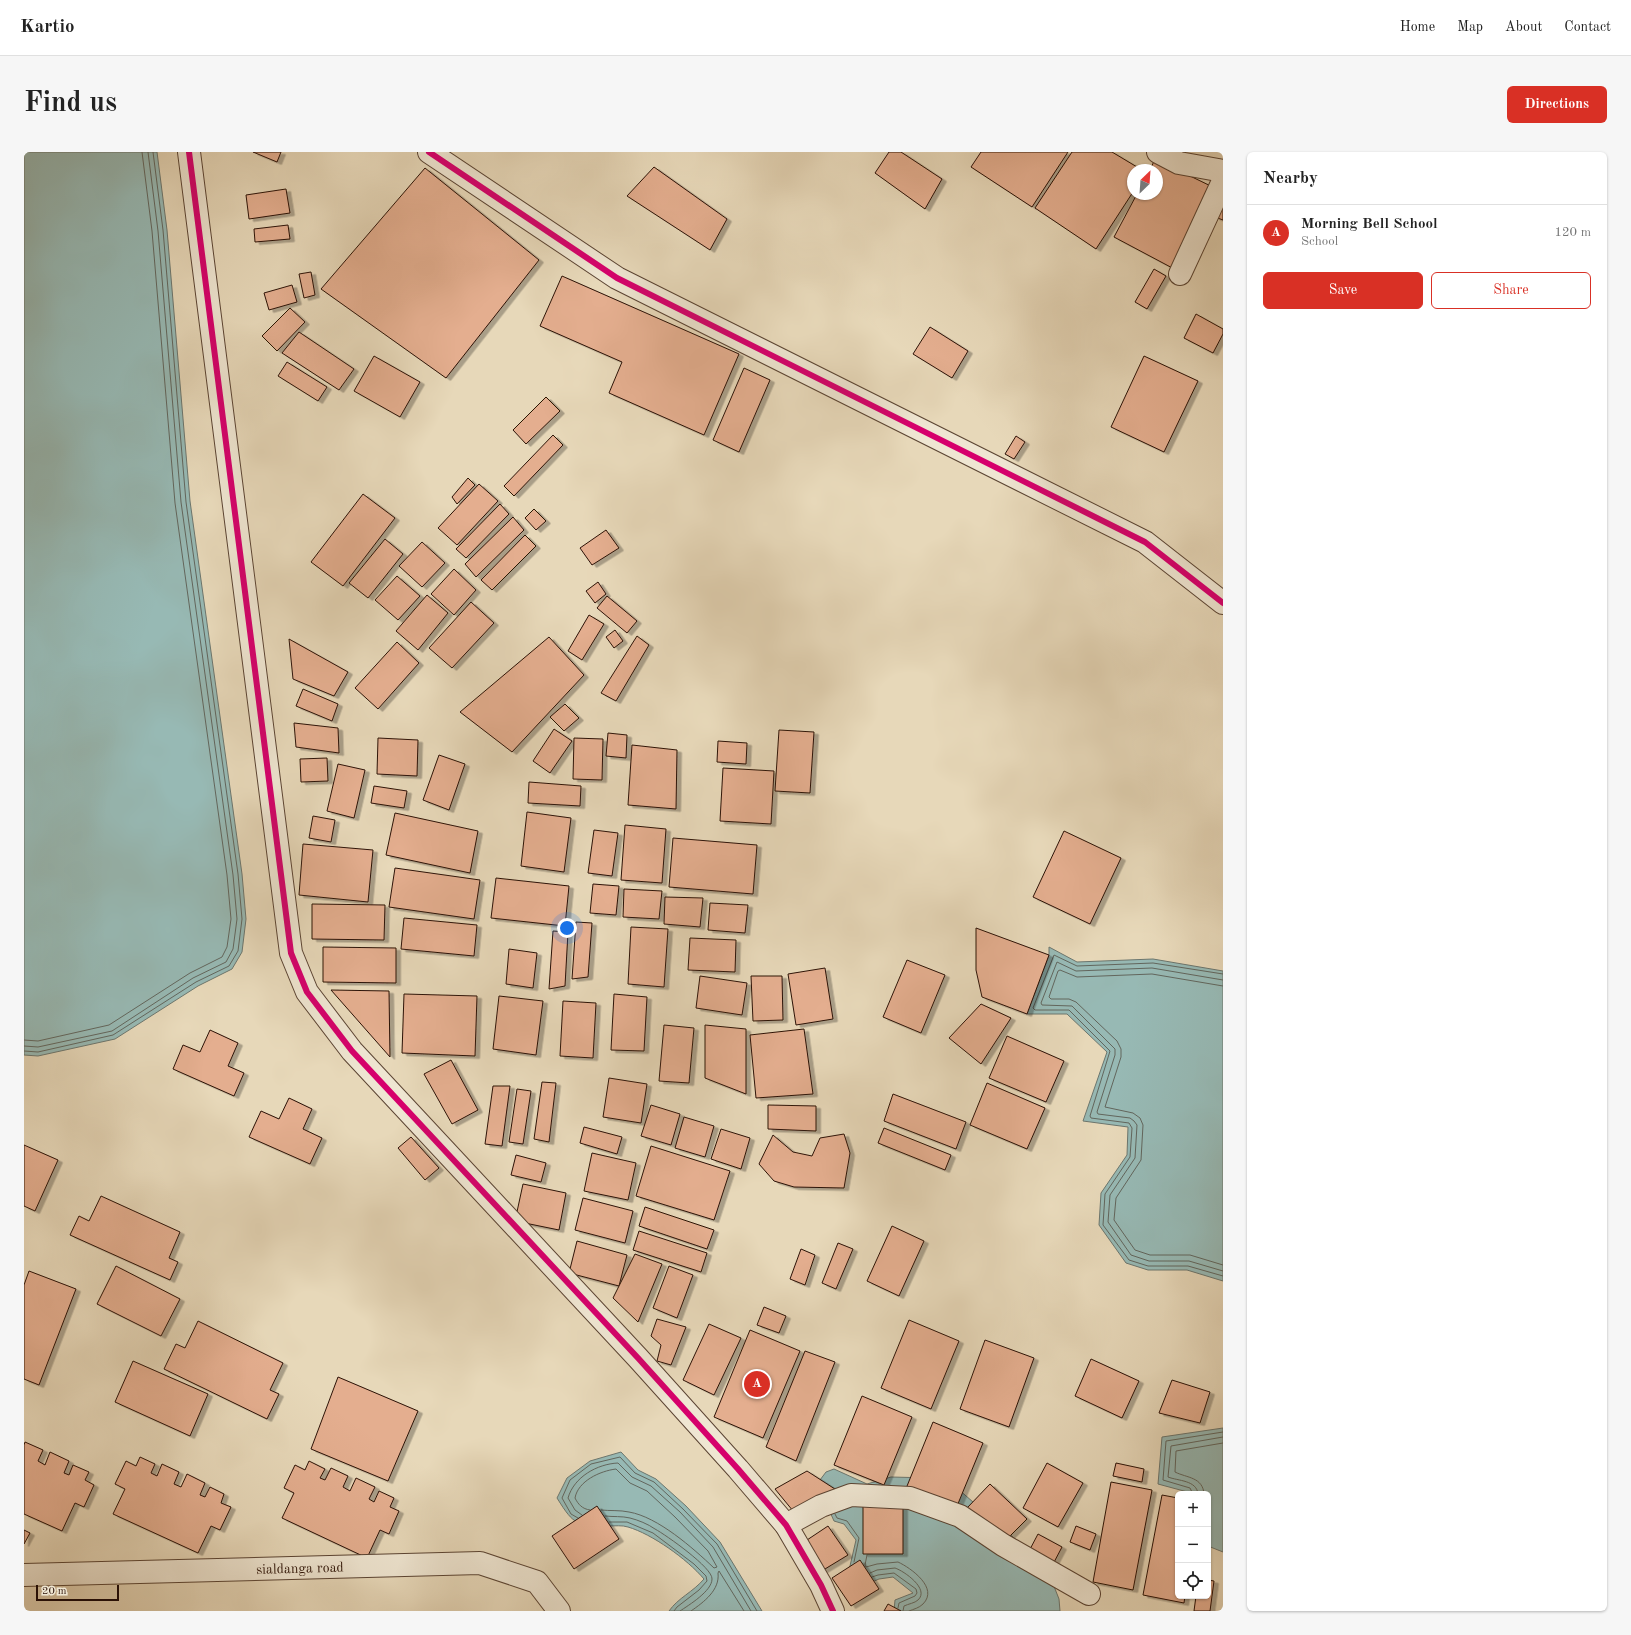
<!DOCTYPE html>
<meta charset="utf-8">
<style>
:root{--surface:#fff;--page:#f6f6f6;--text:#222;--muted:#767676;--line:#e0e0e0;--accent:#d93025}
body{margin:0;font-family:"Old Standard TT",serif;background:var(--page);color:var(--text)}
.controls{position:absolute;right:12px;bottom:12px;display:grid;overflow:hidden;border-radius:6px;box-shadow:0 1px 3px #0004}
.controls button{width:36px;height:36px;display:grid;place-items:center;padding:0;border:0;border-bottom:1px solid var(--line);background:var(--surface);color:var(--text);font:20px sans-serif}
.compass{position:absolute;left:1103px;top:12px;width:36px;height:36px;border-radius:50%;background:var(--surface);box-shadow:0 1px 3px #0004;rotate:25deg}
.scale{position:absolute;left:12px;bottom:10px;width:83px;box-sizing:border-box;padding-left:4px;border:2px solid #2c1206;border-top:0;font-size:11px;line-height:14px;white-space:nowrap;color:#2c1206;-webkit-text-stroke:3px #efe6d2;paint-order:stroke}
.you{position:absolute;left:543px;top:776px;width:14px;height:14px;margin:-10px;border:3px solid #fff;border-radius:50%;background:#1a73e8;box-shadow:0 0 0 6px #1a73e833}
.badge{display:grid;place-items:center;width:26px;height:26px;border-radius:50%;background:var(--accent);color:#fff;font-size:13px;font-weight:700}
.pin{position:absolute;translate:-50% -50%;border:2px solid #fff;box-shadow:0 1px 4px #0006}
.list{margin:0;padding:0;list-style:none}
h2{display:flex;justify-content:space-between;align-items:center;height:52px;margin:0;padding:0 16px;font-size:17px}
h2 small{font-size:13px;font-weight:400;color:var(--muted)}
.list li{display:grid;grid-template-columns:26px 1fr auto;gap:12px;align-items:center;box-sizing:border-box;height:56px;padding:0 16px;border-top:1px solid var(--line)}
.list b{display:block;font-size:15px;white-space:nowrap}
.list p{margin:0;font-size:13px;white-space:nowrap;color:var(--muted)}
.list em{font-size:13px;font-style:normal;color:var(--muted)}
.actions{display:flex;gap:8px;padding:12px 16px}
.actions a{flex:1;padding:9px 0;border:1px solid var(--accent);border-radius:6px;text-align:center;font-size:14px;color:var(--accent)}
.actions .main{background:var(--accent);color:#fff}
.icon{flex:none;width:22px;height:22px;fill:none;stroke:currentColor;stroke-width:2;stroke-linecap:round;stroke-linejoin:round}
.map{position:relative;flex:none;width:1199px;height:1459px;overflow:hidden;border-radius:6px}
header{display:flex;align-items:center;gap:24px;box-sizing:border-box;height:56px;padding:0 20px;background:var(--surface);border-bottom:1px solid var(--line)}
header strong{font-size:19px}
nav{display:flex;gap:22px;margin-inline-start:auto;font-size:14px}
.intro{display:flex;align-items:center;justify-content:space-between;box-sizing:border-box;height:96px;padding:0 24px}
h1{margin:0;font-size:28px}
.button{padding:10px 18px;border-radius:6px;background:var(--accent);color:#fff;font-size:14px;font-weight:700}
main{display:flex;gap:24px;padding:0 24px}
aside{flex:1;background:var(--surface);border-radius:6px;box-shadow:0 1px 3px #0004}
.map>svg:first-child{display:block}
.water{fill:#97b9b4;stroke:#6c766e}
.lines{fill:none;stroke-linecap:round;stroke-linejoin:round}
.shore{stroke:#62665d;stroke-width:1}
.building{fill:#e4ae8f;stroke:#2c1206;filter:url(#shadow)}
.street-casing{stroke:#5b4433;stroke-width:24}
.street{stroke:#efe6d2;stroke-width:22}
.cycleway-casing{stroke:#efe6d2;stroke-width:8}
.cycleway{stroke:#d6006c;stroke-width:6}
.labels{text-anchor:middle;stroke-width:3;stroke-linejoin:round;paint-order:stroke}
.street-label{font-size:14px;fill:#2c1206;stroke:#efe6d2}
</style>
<header>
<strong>Kartio</strong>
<nav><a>Home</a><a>Map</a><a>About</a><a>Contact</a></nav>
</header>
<div class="intro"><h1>Find us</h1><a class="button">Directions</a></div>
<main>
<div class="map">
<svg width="1199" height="1459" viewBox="0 0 1199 1459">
<defs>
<filter id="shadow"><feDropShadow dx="4.5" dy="2.5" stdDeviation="0" flood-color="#0004"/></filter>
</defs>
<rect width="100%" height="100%" fill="#e7d8b9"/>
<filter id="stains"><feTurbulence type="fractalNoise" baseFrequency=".005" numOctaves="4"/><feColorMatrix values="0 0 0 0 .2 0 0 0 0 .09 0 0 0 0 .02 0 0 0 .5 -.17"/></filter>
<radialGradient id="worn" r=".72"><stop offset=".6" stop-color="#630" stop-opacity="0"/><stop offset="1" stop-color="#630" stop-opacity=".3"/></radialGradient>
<g class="water">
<polygon points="0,0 133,0 143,78 166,349 218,722 222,767 218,800 208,817 174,834 91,887 14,904 0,903"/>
<polygon points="1025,795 1053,810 1129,807 1199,819 1199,1129 1163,1118 1124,1118 1102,1111 1075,1073 1077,1041 1103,1003 1104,975 1059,969 1083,900 1043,862 1003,862 1025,803"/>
<polygon points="1199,1276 1199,1400 1184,1394 1184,1342 1171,1342 1134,1332 1138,1285"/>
<path d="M 597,1300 L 614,1318 L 632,1327 L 662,1354 L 696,1390 L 738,1459 L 645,1459 C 654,1446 669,1440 680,1427 C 663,1407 628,1382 604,1375 C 598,1373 591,1374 585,1374 C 552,1372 551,1375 533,1346 L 543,1326 L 566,1309 Z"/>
<polygon points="810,1317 843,1332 867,1325 907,1326 933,1336 1022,1414 1035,1447 1036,1459 870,1459 871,1448 889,1441 869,1425 855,1427 841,1433 820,1425 826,1414 832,1388 820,1372 810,1369 797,1340 796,1328 802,1320"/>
</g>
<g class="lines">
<g class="shore">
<polyline points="1199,822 1129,811 1053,814 1030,803 1009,856 1011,858 1045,858 1086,899 1066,964 1067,966 1105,971 1108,976 1106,1005 1081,1042 1079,1073 1105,1108 1124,1114 1164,1114 1199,1124"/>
<polyline points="1199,828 1128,816 1052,819 1033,810 1017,851 1018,853 1048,854 1091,897 1091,903 1073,960 1074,962 1106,966 1110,969 1113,973 1111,1006 1086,1043 1084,1070 1107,1103 1125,1109 1165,1109 1199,1119"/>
<polyline points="1199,834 1128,822 1053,825 1036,818 1034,819 1025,845 1027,847 1045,847 1052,850 1093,889 1097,897 1097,905 1081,955 1109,961 1116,966 1119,973 1117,1008 1092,1046 1090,1068 1111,1098 1126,1103 1166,1103 1199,1113"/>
<polyline points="0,888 14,889 85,873 166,821 198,805 203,795 207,767 203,723 151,351 128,79 118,0"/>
<polyline points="0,894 14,895 88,879 169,826 202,810 209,797 213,767 209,723 157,350 134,79 124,0"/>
<polyline points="0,899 14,900 89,883 172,830 205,814 214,799 218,767 214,722 162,350 139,78 129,0"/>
<polyline points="1169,1342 1166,1336 1139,1328 1142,1289 1199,1280"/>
<path d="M 1174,1342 C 1173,1328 1154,1329 1144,1325 L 1147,1294 L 1199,1285"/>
<path d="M 1180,1342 C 1179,1325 1163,1326 1151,1320 L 1152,1299 L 1199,1291"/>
<path d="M 566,1358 C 558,1357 554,1352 551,1346 C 554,1329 576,1319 592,1317 L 606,1331 L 623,1339 L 651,1365 L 684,1399 L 693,1415 L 690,1416 C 669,1396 634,1365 605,1360 C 596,1358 586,1359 577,1358"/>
<polyline points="811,1362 813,1366 823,1369 835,1386 830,1410"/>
<path d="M 558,1363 L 551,1358 L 544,1346 C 550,1325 573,1312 594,1311 L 608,1325 L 627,1334 L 656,1360 L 689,1395 L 727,1459"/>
<path d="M 581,1364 C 589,1365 598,1364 606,1366 C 614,1368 624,1372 631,1377 C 642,1383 689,1416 688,1427 C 688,1439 665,1453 656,1459"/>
<polyline points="554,1366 547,1362 538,1346 546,1328 567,1312 596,1305 611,1321 630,1330 659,1357 693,1392 733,1459"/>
<polyline points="585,1370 603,1370 629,1381 670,1412 682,1424 683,1429 675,1438 653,1455 650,1459"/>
<path d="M 843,1403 L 841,1413 L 842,1415 L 853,1412 L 874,1410 C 887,1416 915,1436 899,1452 C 895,1456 890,1457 885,1459"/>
<path d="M 846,1421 L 853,1418 L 871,1416 C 880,1419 906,1437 894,1448 C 891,1451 884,1452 880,1454 L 879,1459"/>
<polyline points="848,1425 854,1423 870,1421 892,1437 893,1441 891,1444 875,1451 874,1456"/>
<path d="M 667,1459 C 680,1450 696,1438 694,1421 L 695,1419 L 720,1459"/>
</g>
</g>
<g class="building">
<polygon points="229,0 257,0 253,10"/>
<polygon points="865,0 877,0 918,27 901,57 851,21"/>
<polygon points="957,0 1044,0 1008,55 947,15"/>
<polygon points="1048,0 1088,0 1118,18 1109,18 1109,40 1072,97 1011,56"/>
<polygon points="1131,7 1197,39 1154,119 1090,85 1113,42 1133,42 1133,18 1126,18"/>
<polygon points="630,15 703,67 686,98 603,44"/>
<polygon points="401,16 515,108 422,226 297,137"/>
<polygon points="262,37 266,61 225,67 222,43"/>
<polygon points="1199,47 1199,68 1191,65"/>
<polygon points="264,73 266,87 231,90 230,77"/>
<polygon points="1130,117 1142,124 1123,157 1111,150"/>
<polygon points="287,120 291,143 280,146 275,122"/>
<polygon points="538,124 715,202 680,283 585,241 598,210 516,174"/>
<polygon points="268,133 273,150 245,158 240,141"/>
<polygon points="266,156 281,170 253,199 238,184"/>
<polygon points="1172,162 1199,177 1199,182 1189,201 1160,186"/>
<polygon points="906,175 944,199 928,226 889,202"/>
<polygon points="275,180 330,217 315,238 258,201"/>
<polygon points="350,204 396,230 376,265 330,239"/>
<polygon points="1120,204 1174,229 1140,300 1087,275"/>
<polygon points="263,210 303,235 294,249 254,224"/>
<polygon points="720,216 746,228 715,300 689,288"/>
<polygon points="522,245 536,259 502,292 489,278"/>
<polygon points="529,283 539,293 490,344 480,334"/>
<polygon points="992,284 1001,290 990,307 981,302"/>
<polygon points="444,326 451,333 433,352 428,345"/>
<polygon points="455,332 474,349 433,393 414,376"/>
<polygon points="339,342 371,366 319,434 287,410"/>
<polygon points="476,352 485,362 442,406 432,397"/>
<polygon points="510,357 522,369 512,378 501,366"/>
<polygon points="489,365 500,378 452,425 441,412"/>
<polygon points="582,378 595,396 568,413 556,396"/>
<polygon points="501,383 512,394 468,438 457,428"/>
<polygon points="361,387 379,402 344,446 325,431"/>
<polygon points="398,390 421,411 398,435 375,414"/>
<polygon points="430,417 452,438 430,463 407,442"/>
<polygon points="373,424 396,444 374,468 351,448"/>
<polygon points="574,430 582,442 571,451 562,439"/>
<polygon points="403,443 424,461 394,498 372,479"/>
<polygon points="583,444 613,469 603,481 573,456"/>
<polygon points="447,450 470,471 428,516 405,496"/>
<polygon points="565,463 580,472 558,508 544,499"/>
<polygon points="591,478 599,489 590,496 582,485"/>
<polygon points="613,484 625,493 592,549 577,541"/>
<polygon points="525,485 560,523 488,600 436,560"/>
<polygon points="265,487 324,520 310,544 269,527"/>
<polygon points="373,490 395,511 354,557 331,536"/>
<polygon points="279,537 314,552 308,569 272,554"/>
<polygon points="541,552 555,566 540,579 526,565"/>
<polygon points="270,571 314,576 315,601 272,595"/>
<polygon points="530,577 548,589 526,621 509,609"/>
<polygon points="755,578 790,580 786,641 751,639"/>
<polygon points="584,581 603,583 602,606 582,604"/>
<polygon points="354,586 394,588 393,624 353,622"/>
<polygon points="550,586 579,587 578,628 549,627"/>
<polygon points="694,589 723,591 722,612 693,610"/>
<polygon points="608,593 653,598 652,657 604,653"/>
<polygon points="415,603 441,612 425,658 399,648"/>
<polygon points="303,606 304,629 277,630 276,607"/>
<polygon points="314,612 341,618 330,666 303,659"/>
<polygon points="699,616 750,619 747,672 696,669"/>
<polygon points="505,630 557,634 556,654 504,651"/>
<polygon points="350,634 383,639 380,656 347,651"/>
<polygon points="503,660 547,666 540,720 497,714"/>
<polygon points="371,661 454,679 446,721 362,703"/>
<polygon points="289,664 311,668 307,690 285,686"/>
<polygon points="601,673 642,677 638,731 597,728"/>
<polygon points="570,678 594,681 588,724 564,721"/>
<polygon points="1040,679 1097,706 1066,772 1009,745"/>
<polygon points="649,686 733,693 729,742 645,735"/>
<polygon points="279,692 349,698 344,750 275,743"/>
<polygon points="371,716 456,728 450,767 365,755"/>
<polygon points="472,726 545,734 541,774 467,766"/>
<polygon points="569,732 595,734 592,763 566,761"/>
<polygon points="600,737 638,739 635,767 599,765"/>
<polygon points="641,745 679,746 676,775 640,772"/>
<polygon points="686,751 724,753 721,781 684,778"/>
<polygon points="288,752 361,753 360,788 288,787"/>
<polygon points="380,766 453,773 450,804 377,797"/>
<polygon points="552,770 568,771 564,825 548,827"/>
<polygon points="607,775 644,777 640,835 604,832"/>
<polygon points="952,776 1025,803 1003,862 958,845 952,818"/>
<polygon points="529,779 544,780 541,834 525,837"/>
<polygon points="666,786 712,788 711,820 664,818"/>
<polygon points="299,795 372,796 372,831 299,830"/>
<polygon points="485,797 513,801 509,836 482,832"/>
<polygon points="883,808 921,823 897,881 859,865"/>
<polygon points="801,816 809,867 772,873 764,822"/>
<polygon points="676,824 723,831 718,863 672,856"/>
<polygon points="727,824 758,824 759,868 729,869"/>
<polygon points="307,838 365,839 366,905"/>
<polygon points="380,842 453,844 451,904 378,901"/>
<polygon points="590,842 623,845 620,899 587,898"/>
<polygon points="475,844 519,849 512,903 469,897"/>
<polygon points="539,849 572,851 569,906 536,904"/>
<polygon points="957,852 987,866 957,912 925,886"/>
<polygon points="640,873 670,876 665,931 635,929"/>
<polygon points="681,873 722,877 722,942 681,926"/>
<polygon points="780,877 789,942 732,946 726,883"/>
<polygon points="186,878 214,891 204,914 220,921 210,944 149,917 159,893 176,900"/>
<polygon points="983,884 1040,909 1022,950 965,926"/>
<polygon points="427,908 454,958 428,972 400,922"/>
<polygon points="585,926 623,932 617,971 579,965"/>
<polygon points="518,930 532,931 525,990 510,987"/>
<polygon points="963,931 1021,956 1003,997 946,973"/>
<polygon points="469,934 486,934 478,994 461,992"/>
<polygon points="493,937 507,939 499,992 485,990"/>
<polygon points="869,942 942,970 932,997 860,969"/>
<polygon points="265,946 288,957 279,977 298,986 286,1012 225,985 237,959 255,967"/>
<polygon points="627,953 656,962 647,993 617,984"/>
<polygon points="744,953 792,954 792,979 744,977"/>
<polygon points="660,965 690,974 681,1005 651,996"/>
<polygon points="560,975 598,985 593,1002 556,991"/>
<polygon points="860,976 927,1003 921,1018 854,991"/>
<polygon points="697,977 726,986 717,1017 687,1007"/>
<polygon points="820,982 826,1001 820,1036 770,1035 750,1029 735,1012 749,983 769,1000 788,1004 796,986"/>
<polygon points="387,985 415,1016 401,1028 374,996"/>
<polygon points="0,993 34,1008 11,1059 0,1054"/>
<polygon points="627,994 706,1019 690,1068 612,1044"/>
<polygon points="568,1001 612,1011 604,1048 560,1039"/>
<polygon points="492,1003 522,1011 517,1030 487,1023"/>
<polygon points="499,1032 542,1041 535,1078 491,1069"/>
<polygon points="77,1044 156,1080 145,1106 154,1110 146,1128 46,1083 55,1064 65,1069"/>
<polygon points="559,1046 609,1059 601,1091 551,1078"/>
<polygon points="621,1055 690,1078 683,1097 615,1074"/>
<polygon points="868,1074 900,1089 875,1144 843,1129"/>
<polygon points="615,1079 683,1101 677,1120 609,1098"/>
<polygon points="553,1089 603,1103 595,1134 545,1121"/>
<polygon points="814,1091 829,1097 812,1137 798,1131"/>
<polygon points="777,1097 791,1103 781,1133 766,1127"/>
<polygon points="611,1102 638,1112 614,1170 589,1146"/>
<polygon points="92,1114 156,1147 137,1184 73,1152"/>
<polygon points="645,1114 669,1123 653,1166 629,1156"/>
<polygon points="5,1119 52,1137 15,1233 0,1227 0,1133"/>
<polygon points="740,1155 762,1164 755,1181 733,1173"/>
<polygon points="633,1167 662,1175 647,1213 633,1209 637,1193 627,1184"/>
<polygon points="885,1168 935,1189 907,1257 857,1236"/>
<polygon points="174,1169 259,1211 246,1238 255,1242 243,1267 140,1217 152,1192 161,1196"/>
<polygon points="685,1172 717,1186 690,1243 659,1228"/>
<polygon points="726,1178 776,1199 739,1286 690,1265"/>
<polygon points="961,1188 1010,1206 985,1275 936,1257"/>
<polygon points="781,1199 811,1210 772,1309 742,1295"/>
<polygon points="1067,1207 1115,1229 1098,1266 1051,1244"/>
<polygon points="109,1209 184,1242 166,1284 91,1250"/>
<polygon points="314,1225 394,1259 364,1329 287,1297"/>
<polygon points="1148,1228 1186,1240 1176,1271 1135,1261"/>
<polygon points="838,1244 888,1265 860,1333 810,1313"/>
<polygon points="909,1270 959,1291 931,1359 881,1339"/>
<polygon points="1,1290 19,1298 14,1309 21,1313 26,1300 45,1309 40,1321 45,1323 49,1313 65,1320 61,1328 70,1333 60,1355 51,1351 38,1379 0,1362 0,1293"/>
<polygon points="116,1305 131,1312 127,1321 133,1324 138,1312 155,1320 150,1332 157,1335 163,1322 181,1331 176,1343 181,1345 186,1335 200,1342 197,1351 207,1355 196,1378 187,1374 174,1401 89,1362 101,1337 91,1332 102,1309 112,1314"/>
<polygon points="285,1309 301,1317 296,1326 301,1328 307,1316 324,1324 319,1335 326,1339 332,1326 351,1335 345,1347 350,1350 355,1339 370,1346 366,1355 375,1359 365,1382 356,1378 343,1406 258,1366 270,1341 260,1336 271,1313 281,1318"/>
<polygon points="1023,1311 1059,1331 1034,1375 999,1356"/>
<polygon points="1092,1311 1120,1317 1118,1330 1089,1324"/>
<polygon points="783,1319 814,1339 774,1365 751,1337"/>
<polygon points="1087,1330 1128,1338 1109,1438 1069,1430"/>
<polygon points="966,1332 1003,1367 979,1391 943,1356"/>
<polygon points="1138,1343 1154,1346 1154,1444 1161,1444 1160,1451 1119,1443"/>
<polygon points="839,1351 879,1352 879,1402 839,1402"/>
<polygon points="573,1354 595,1387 550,1417 528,1384"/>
<polygon points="804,1374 824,1403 796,1420 777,1392"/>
<polygon points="1052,1374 1072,1382 1066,1398 1046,1390"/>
<polygon points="0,1378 6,1381 0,1392"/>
<polygon points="1014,1382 1038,1395 1028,1414 1004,1401"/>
<polygon points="836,1408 855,1437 827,1454 808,1426"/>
<polygon points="1184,1428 1190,1429 1186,1459 1170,1459 1172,1444 1184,1444"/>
<polygon points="864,1452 877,1459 860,1459"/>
</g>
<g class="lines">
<defs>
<g id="street">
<polyline points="165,0 267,801 283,840 328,899 614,1206 714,1317 762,1373 797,1433 809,1459"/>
<polyline points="405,0 593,126 1121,390 1199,451"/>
<polyline points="1134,0 1155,11 1199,19"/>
<polyline points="1156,122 1199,29"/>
<polyline points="762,1373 797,1354 827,1343 886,1346 936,1364 979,1393 1065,1442"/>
<path id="s1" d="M 0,1423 L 456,1411 L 513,1430 L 535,1459"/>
</g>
</defs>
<use href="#street" class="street-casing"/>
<use href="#street" class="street"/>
<defs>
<g id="cycleway">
<polyline points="165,0 267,801 283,840 328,899 614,1206 714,1317 762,1373 797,1433 809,1459"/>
<polyline points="405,0 593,126 1121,390 1199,451"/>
</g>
</defs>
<use href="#cycleway" class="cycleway-casing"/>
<use href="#cycleway" class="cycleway"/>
</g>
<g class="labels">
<g class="street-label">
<text dy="5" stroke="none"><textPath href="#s1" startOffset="276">sialdanga road</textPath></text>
</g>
</g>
<rect width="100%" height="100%" filter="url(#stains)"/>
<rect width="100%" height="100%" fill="url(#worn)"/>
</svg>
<div class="controls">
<button>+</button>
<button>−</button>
<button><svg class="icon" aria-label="locate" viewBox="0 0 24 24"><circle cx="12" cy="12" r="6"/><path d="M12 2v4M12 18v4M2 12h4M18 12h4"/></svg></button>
</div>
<svg class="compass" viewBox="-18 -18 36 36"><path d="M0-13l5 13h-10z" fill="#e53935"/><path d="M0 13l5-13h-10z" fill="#767676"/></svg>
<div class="scale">20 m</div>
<div class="you"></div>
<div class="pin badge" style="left:733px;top:1232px">A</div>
</div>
<aside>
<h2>Nearby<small></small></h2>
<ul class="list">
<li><span class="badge">A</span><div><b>Morning Bell School</b><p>School</p></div><em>120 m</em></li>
</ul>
<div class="actions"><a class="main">Save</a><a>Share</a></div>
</aside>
</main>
